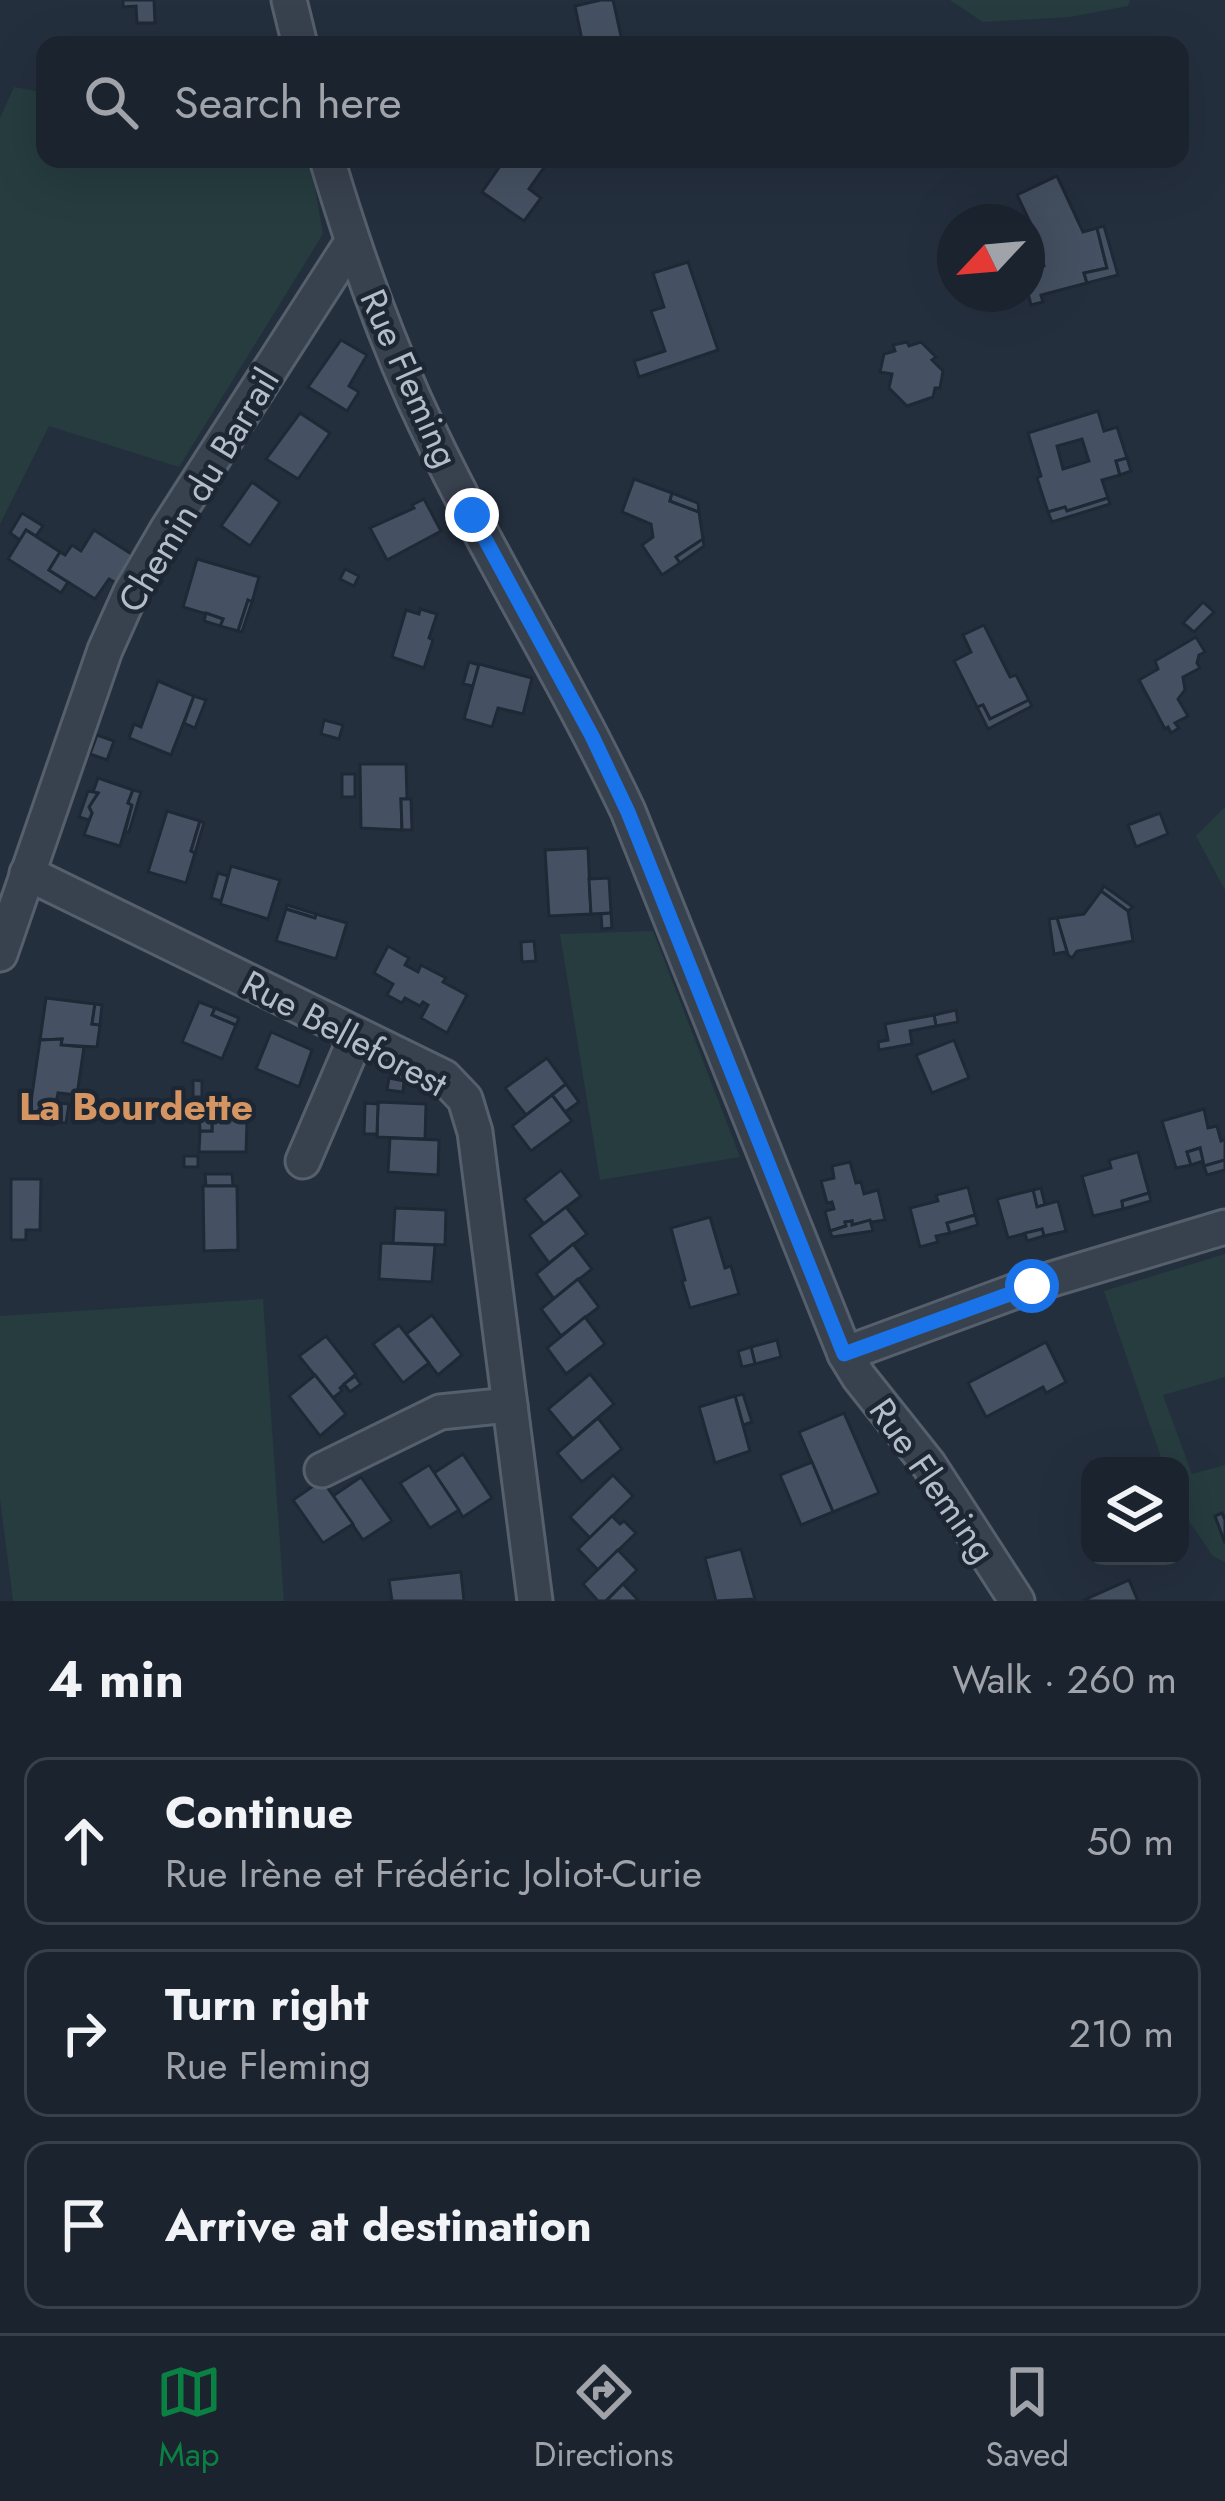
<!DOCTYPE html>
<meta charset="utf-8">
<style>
:root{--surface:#1b232e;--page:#282f3a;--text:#f1f3f6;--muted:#a0a4aa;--line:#39404a;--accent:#0b8043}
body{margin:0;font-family:Jost,sans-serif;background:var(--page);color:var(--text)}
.controls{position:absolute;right:36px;bottom:36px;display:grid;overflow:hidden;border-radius:24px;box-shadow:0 12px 48px #0002}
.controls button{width:108px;height:108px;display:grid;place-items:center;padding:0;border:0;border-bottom:3px solid var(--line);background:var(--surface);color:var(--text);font:60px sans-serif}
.compass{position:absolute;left:937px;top:204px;width:108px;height:108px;border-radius:50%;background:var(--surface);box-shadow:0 12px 48px #0002;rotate:244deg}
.stop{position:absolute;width:36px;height:36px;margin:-27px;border:9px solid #1a73e8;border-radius:50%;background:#fff}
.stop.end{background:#1a73e8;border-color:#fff;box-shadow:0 3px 12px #0008}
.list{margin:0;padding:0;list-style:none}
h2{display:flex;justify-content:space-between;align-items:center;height:156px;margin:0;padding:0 48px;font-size:51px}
h2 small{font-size:39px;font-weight:400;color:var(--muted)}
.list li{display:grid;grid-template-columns:78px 1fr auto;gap:36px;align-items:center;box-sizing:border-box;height:168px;margin:0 24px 24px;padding:0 24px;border:3px solid var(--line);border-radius:24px}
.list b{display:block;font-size:45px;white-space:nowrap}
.list p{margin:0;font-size:39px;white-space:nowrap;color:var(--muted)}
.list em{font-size:39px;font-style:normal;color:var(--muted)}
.icon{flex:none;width:66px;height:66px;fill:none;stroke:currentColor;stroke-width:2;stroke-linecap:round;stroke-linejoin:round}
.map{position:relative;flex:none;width:1225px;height:1601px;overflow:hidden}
.search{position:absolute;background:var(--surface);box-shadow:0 12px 48px #0002;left:36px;right:36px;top:36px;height:132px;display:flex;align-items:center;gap:30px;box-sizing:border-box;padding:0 42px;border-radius:24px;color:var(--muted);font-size:45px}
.sheet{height:732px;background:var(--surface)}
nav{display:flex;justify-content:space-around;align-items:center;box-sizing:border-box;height:168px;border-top:3px solid var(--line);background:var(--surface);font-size:33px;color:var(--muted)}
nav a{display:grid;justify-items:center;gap:6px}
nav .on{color:var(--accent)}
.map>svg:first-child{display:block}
.green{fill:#263c3f}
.building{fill:#455162;stroke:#1f2835;stroke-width:3;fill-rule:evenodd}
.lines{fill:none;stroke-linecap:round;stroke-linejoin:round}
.street-casing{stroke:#565f6c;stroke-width:39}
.street{stroke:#38414e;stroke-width:33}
.route{stroke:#1a73e8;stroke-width:15}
.labels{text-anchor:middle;stroke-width:9;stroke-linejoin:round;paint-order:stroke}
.street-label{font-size:36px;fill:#b4bcc9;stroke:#1d2633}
.neighbourhood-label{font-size:39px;font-weight:bold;fill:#d59563;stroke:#1d2633}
</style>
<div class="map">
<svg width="1225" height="1601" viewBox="0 0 1225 1601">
<rect width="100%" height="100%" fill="#242f3e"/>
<g class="green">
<polygon points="950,0 1130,0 1128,6 1070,17 983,22"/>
<polygon points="14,87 45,93 45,159 310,159 323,234 179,467 49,426 0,524 0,118"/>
<polygon points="1225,807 1225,890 1196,836"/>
<polygon points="653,931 740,1157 600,1180 560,934"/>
<polygon points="1225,1254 1225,1377 1163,1395 1192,1474 1225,1465 1225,1562 1213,1556 1180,1508 1180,1466 1164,1466 1104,1291"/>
<polygon points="263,1299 284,1601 13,1601 0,1498 0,1316"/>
</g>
<g class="building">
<polygon points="123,0 154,0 155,23 137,23 136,6 123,7"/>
<polygon points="601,0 613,0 623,45 583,45 575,6"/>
<polygon points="505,159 550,159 529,189 541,198 524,221 482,192"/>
<polygon points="1057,176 1083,232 1097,228 1107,268 1084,273 1087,283 1041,295 1043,302 1031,305 1027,289 1027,270 1044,266 1038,239 1017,195"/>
<polygon points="1104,226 1118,275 1087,283 1084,273 1107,268 1097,228"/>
<polygon points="1038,239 1042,255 1031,257 1027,244"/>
<polygon points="688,262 718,350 639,377 634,361 665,351 651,311 664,307 653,273"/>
<polygon points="341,340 367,355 349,386 359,392 347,411 308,387"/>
<polygon points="907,342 909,346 921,342 936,357 932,360 943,371 940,388 935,388 933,397 907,406 889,388 892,374 880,372 884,354 895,351 893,345"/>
<path d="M 1098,411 L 1104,431 L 1117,427 L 1127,458 L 1116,461 L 1120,475 L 1102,480 L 1108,498 L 1067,511 L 1065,507 L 1048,512 L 1037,478 L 1041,476 L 1028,433 ZM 1082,439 L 1089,461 L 1063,469 L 1057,446 Z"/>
<polygon points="300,413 330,433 298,479 266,459"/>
<polygon points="1127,458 1131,471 1120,475 1116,461"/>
<polygon points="634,479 672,493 670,501 699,512 703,539 676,557 680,563 662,575 642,545 653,537 651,524 622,512"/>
<polygon points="252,482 280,502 250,546 221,526"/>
<polygon points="672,493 698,503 699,512 670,501"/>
<polygon points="1108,498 1110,504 1052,522 1048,512 1065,507 1067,511"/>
<polygon points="424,499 441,531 387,560 370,528 414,508 412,505"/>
<polygon points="22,513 43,526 36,536 26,530 20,540 10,533"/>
<polygon points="26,530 60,552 49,570 68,582 61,593 8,559"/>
<polygon points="94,530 133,555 116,583 109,579 95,599 49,570 60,552 65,555 72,545 81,551"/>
<polygon points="703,539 704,546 680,563 676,557"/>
<polygon points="197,559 259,577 252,602 248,600 238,631 220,626 223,619 183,607"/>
<polygon points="345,569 359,576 354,586 340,579"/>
<polygon points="248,600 252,602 242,632 238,631"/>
<polygon points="1203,602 1214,612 1194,632 1183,623"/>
<polygon points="420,609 437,614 429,638 433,640 424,668 392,657 406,610 419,614"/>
<polygon points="206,613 223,619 220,626 204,621"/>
<polygon points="984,625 1010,677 1016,675 1029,700 990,719 983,705 977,707 954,661 971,652 963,635"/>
<polygon points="1196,637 1205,652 1199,655 1197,663 1200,668 1183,677 1185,690 1178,699 1188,716 1175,723 1179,728 1171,733 1168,727 1165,729 1139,680 1158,669 1155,661"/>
<polygon points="469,662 479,665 473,686 463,684"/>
<polygon points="479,664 532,678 523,714 498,708 492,727 464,719"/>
<polygon points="158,681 194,696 171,755 129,738 134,724 141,727"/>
<polygon points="194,696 206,700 195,728 184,723"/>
<polygon points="1029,700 1032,706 988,729 977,707 983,705 990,719"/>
<polygon points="324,720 343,725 339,739 321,734"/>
<polygon points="97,735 114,741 107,760 90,754"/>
<polygon points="360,764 406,764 407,799 401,799 402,830 361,828"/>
<rect x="342" y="774" width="13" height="23"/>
<polygon points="98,778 133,790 128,803 132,805 120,846 84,835 92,813 89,807 98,793 93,792"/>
<polygon points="133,790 141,792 129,832 125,832 132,805 128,803"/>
<polygon points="88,791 98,793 89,807 92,813 89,820 79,817"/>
<polygon points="401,799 411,799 412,830 402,830"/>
<polygon points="167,811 200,821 191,851 195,853 186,883 148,872"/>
<polygon points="1160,813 1168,834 1136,847 1128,825"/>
<polygon points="200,821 204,823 195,853 191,851"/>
<polygon points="588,848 591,914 549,916 545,850"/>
<polygon points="231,866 280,880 268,919 220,904"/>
<polygon points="218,873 228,876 221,901 211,898"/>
<polygon points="609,878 611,913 591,914 589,879"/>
<polygon points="1104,886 1133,907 1128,911 1101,891"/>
<polygon points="1101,891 1128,911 1133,941 1077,951 1072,958 1068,955 1057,918 1084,914"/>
<polygon points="287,905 316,914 315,918 286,909"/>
<polygon points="286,909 315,918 316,914 347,923 336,959 276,941"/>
<polygon points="611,913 612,928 602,929 601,914"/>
<polygon points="1057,918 1068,955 1064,952 1054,954 1049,919"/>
<polygon points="534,941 536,961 522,962 521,942"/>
<polygon points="388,946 409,958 405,965 418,972 421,965 446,978 443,982 467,995 447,1033 421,1018 428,1005 423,1002 420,1006 405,998 402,1003 387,995 393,984 374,973"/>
<polygon points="46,998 95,1004 92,1024 100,1025 97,1047 61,1045 62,1039 40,1040"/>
<polygon points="199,1002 215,1008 212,1015 236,1025 222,1059 182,1042"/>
<polygon points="95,1004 102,1005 100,1025 92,1024"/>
<polygon points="215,1008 239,1018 236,1025 212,1015"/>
<polygon points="956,1010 958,1022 936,1026 934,1015"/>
<polygon points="934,1015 936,1026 910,1031 912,1044 879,1050 878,1042 888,1040 885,1024"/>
<polygon points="271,1032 312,1050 299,1087 256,1069"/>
<polygon points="62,1039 61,1045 84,1047 77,1095 58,1093 56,1103 69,1104 66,1123 54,1122 53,1125 28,1122 40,1040"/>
<polygon points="954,1040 969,1078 932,1093 916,1055"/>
<polygon points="547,1058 566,1084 526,1115 505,1088"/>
<polygon points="389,1078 404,1081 403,1092 387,1090"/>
<polygon points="193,1080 202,1081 202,1097 193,1097"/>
<polygon points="566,1084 579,1102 565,1112 552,1095"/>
<polygon points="552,1095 572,1121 531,1151 512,1126"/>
<polygon points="378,1102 426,1104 425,1139 377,1137"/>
<polygon points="365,1103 378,1104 377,1134 364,1134"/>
<polygon points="200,1107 242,1108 242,1121 247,1121 246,1152 199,1152 200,1131 212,1131 212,1114 199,1114"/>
<polygon points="1204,1109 1208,1128 1217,1126 1221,1141 1225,1139 1225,1160 1204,1166 1200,1148 1187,1152 1191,1165 1176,1168 1162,1121"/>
<polygon points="199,1114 212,1114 212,1131 200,1131"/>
<polygon points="390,1138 439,1140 438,1175 388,1172"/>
<polygon points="1200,1148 1203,1161 1191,1165 1187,1152"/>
<polygon points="1138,1152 1149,1193 1122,1201 1123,1209 1093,1216 1082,1176 1111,1168 1109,1160"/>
<rect x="184" y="1156" width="14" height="11"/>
<polygon points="1225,1160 1225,1170 1207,1175 1204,1166"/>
<polygon points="850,1162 856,1183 861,1182 864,1194 878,1190 885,1220 852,1225 852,1221 845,1222 846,1226 830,1231 825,1211 834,1209 832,1202 827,1203 821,1181 834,1178 832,1166"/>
<polygon points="561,1170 581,1196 544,1224 524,1199"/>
<polygon points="205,1174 232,1174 233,1186 206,1186"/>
<polygon points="11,1179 41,1179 40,1230 26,1230 26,1240 11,1240"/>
<polygon points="203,1186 237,1186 238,1250 204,1251"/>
<polygon points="968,1187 975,1215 947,1223 950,1233 936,1236 938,1242 920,1247 910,1208 938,1201 936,1195"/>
<polygon points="1041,1188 1045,1205 1037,1207 1033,1190"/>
<polygon points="1033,1190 1037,1207 1058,1201 1066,1231 1044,1236 1042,1229 1008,1238 997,1199"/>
<polygon points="1149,1193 1151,1201 1123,1209 1122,1201"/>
<polygon points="566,1207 587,1234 549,1263 529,1235"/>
<polygon points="395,1208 446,1210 445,1245 393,1243"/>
<polygon points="975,1215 978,1225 950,1233 947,1223"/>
<polygon points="710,1217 725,1268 731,1266 739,1294 690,1308 682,1281 685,1280 671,1228"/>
<polygon points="870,1220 873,1231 832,1237 830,1231 846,1226 845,1222 852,1221 852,1225"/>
<polygon points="1042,1229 1044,1236 1027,1241 1025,1233"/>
<polygon points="381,1243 435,1245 432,1282 379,1279"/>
<polygon points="573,1244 592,1269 554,1299 536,1274"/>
<polygon points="578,1279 599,1307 561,1336 541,1309"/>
<polygon points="432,1315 462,1355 438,1375 406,1334"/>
<polygon points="585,1317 605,1344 566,1374 547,1348"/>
<polygon points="399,1325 429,1363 403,1383 373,1344"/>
<polygon points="326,1336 356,1374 340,1388 342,1391 333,1398 299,1356"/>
<polygon points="777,1340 781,1357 755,1364 751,1347"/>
<polygon points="1046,1342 1066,1382 1046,1393 1043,1387 986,1417 968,1383"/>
<polygon points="751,1347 755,1364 742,1367 738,1351"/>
<polygon points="590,1374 614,1404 573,1439 548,1409"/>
<polygon points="315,1375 346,1414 320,1436 289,1396"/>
<polygon points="355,1376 361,1384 350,1392 344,1384"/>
<polygon points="743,1394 752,1422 743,1425 735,1396"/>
<polygon points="735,1396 750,1451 715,1463 699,1407"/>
<polygon points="844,1413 879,1493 833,1512 799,1432"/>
<polygon points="598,1418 622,1449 582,1482 557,1453"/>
<polygon points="463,1454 492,1498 463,1517 434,1473"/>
<polygon points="1145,1458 1146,1466 1091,1466 1091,1462"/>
<polygon points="812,1462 833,1512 801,1525 780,1475"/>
<polygon points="429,1465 459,1510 430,1528 400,1483"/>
<polygon points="613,1475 633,1496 590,1538 570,1517"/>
<polygon points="361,1477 392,1521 363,1540 333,1496"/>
<polygon points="322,1480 353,1524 323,1543 293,1500"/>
<polygon points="1222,1513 1225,1520 1225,1543 1215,1516"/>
<polygon points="612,1516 620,1524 624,1521 636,1533 598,1570 578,1549"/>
<polygon points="741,1549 755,1599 716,1601 705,1558"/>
<polygon points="618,1550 637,1570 606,1601 598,1601 583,1584"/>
<polygon points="461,1572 464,1601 392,1601 389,1580"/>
<polygon points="1129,1580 1138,1601 1085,1601 1084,1600"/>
<polygon points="623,1584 639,1601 606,1601"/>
</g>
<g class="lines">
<defs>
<g id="street">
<polyline points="289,0 300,45"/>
<path d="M 327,159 C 351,240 379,321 414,399 C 478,540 562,671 628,811 L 845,1354 L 859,1377 L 929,1465 L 1017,1601"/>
<polyline points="27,873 444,1077 465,1099 475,1132 535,1601"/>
<polyline points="0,954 105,650 131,592 167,530 352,242"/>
<polyline points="303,1161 357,1035"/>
<polyline points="845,1354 1032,1285 1225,1227"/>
<polyline points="322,1470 440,1412 510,1405"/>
</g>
</defs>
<use href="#street" class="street-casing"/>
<use href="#street" class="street"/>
</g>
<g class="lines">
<polyline class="route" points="472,515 592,736 628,812 844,1354 1032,1286"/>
</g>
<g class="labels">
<g class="street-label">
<text transform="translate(410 378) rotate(66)" y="13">Rue Fleming</text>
<text transform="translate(198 490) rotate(-59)" y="13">Chemin du Barrail</text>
<text transform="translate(345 1033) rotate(28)" y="13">Rue Belleforest</text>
<text transform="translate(933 1480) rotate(55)" y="13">Rue Fleming</text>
</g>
<g class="neighbourhood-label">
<text x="136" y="1120">La Bourdette</text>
</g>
</g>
</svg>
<div class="controls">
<button><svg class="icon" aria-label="layers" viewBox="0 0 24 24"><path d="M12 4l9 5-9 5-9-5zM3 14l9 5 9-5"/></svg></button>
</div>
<svg class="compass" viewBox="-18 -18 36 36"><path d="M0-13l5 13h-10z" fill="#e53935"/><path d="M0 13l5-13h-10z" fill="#a0a4aa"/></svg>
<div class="stop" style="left:1032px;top:1286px"></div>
<div class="stop end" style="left:472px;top:515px"></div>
<div class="search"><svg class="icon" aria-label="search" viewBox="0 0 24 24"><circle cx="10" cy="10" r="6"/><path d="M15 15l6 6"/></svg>Search here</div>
</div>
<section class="sheet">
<h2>4 min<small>Walk · 260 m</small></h2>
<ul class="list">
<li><svg class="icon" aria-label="ahead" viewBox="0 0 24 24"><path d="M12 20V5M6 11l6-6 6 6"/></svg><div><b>Continue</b><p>Rue Irène et Frédéric Joliot-Curie</p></div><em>50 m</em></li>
<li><svg class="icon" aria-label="right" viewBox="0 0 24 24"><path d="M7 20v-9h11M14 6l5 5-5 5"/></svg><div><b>Turn right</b><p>Rue Fleming</p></div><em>210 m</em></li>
<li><svg class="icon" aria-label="arrive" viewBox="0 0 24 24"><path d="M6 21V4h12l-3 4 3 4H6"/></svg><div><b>Arrive at destination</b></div></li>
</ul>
</section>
<nav>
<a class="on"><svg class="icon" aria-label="map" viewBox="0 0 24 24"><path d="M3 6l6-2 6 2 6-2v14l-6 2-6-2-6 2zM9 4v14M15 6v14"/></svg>Map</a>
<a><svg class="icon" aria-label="directions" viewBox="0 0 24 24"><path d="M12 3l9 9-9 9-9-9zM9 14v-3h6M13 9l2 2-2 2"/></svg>Directions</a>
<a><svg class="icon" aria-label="saved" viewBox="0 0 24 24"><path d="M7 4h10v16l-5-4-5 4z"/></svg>Saved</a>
</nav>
